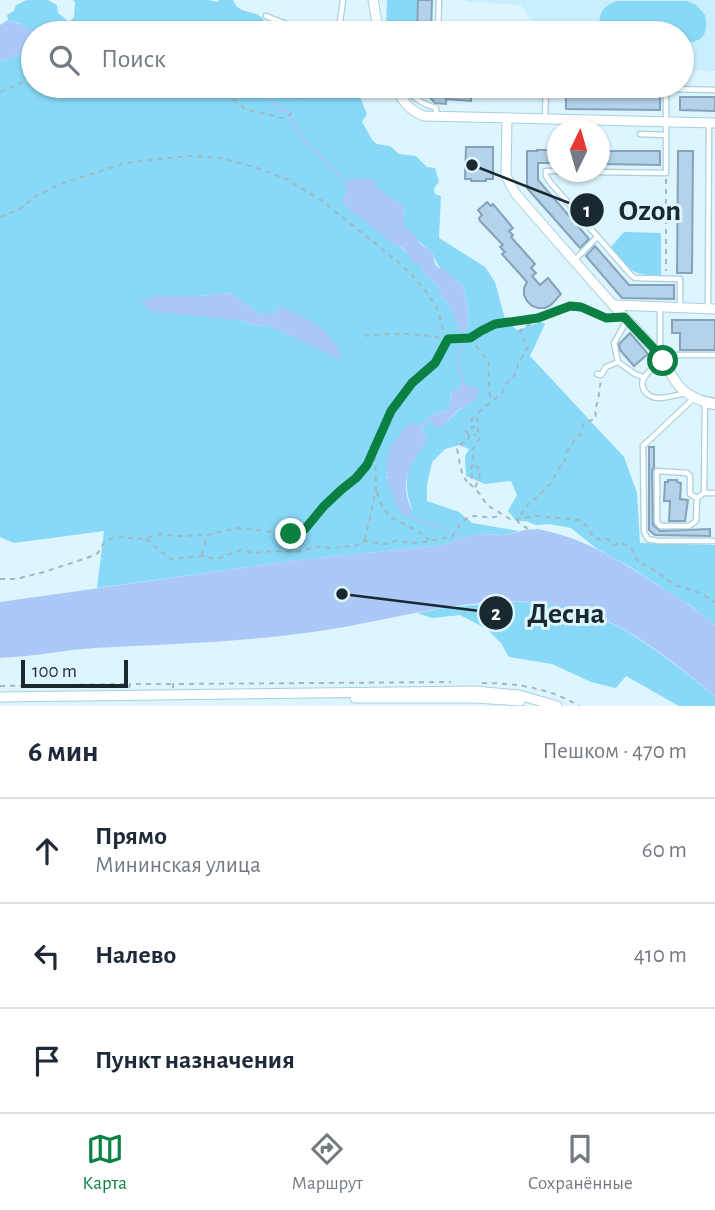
<!DOCTYPE html>
<html lang="ru">
<meta charset="utf-8">
<style>
:root{--surface:#fff;--page:#f6f6f7;--text:#1f2937;--muted:#747a83;--line:#e0e1e3;--accent:#0b8043}
body{margin:0;font-family:"Alegreya Sans",sans-serif;background:var(--page);color:var(--text)}
.compass{position:absolute;left:547px;top:119px;width:63px;height:63px;border-radius:50%;background:var(--surface);box-shadow:0 2px 5px #0004;rotate:5deg}
.scale{position:absolute;left:21px;bottom:18px;width:107px;box-sizing:border-box;padding-left:7px;border:4px solid #1a292f;border-top:0;font-size:19px;line-height:24px;white-space:nowrap;color:#1a292f;-webkit-text-stroke:5px #ddf5fe;paint-order:stroke}
.stop{position:absolute;width:21px;height:21px;margin:-16px;border:5px solid #0b8043;border-radius:50%;background:#fff}
.stop.end{background:#0b8043;border-color:#fff;box-shadow:0 2px 7px #0008}
.list{margin:0;padding:0;list-style:none}
h2{display:flex;justify-content:space-between;align-items:center;height:91px;margin:0;padding:0 28px;font-size:30px}
h2 small{font-size:23px;font-weight:400;color:var(--muted)}
.list li{display:grid;grid-template-columns:46px 1fr auto;gap:21px;align-items:center;box-sizing:border-box;height:105px;padding:0 28px;border-top:2px solid var(--line)}
.list b{display:block;font-size:26px;white-space:nowrap}
.list p{margin:0;font-size:23px;white-space:nowrap;color:var(--muted)}
.list em{font-size:23px;font-style:normal;color:var(--muted)}
.icon{flex:none;width:38px;height:38px;fill:none;stroke:currentColor;stroke-width:2;stroke-linecap:round;stroke-linejoin:round}
.map{position:relative;flex:none;width:715px;height:706px;overflow:hidden}
.search{position:absolute;background:var(--surface);box-shadow:0 2px 5px #0004;left:21px;right:21px;top:21px;height:77px;display:flex;align-items:center;gap:18px;box-sizing:border-box;padding:0 24px;border-radius:38px;color:var(--muted);font-size:26px}
.sheet{height:406px;background:var(--surface)}
nav{display:flex;justify-content:space-around;align-items:center;box-sizing:border-box;height:98px;border-top:2px solid var(--line);background:var(--surface);font-size:19px;color:var(--muted)}
nav a{display:grid;justify-items:center;gap:4px}
nav .on{color:var(--accent)}
.map>svg:first-child{display:block}
.built{fill:#c9efff}
.green{fill:#88d8f7;fill-rule:evenodd}
.water{fill:#abc8f8}
.lines{fill:none;stroke-linecap:round;stroke-linejoin:round}
.stream{stroke:#abc8f8;stroke-width:2}
.building{fill:#b4d2ea;stroke:#85a2b9;stroke-width:2}
.service-casing{stroke:#a9d0df;stroke-width:7}
.minor-casing{stroke:#a9d0df;stroke-width:11}
.tertiary-casing{stroke:#a9d0df;stroke-width:13}
.path{stroke:#a2b7bf;stroke-width:2;stroke-dasharray:5 5;stroke-linecap:butt}
.service{stroke:#fff;stroke-width:4.5}
.minor{stroke:#fff;stroke-width:9}
.tertiary{stroke:#fff;stroke-width:10}
.route{stroke:#0b8043;stroke-width:9}
.leader{fill:none;stroke:#1a292f;stroke-width:2.5}
.callout-dot{fill:#1a292f;stroke:#ddf5fe;stroke-width:2.5}
.mark-label{font-size:21px;text-anchor:middle;font-weight:bold;fill:#fff}
.callout-label{font-size:30px;text-anchor:middle;font-weight:bold;fill:#1a292f;stroke:#ddf5fe;stroke-width:6;stroke-linejoin:round;paint-order:stroke}
</style>
<div class="map">
<svg width="715" height="706" viewBox="0 0 715 706">
<rect width="100%" height="100%" fill="#ddf5fe"/>
<polygon class="built" points="464,0 715,0 715,71 682,70 682,33 568,33 568,28 538,26 525,12 522,5 468,2"/>
<g class="green">
<path d="M 27,0 L 48,0 L 57,5 L 58,13 L 69,22 L 74,17 L 75,2 L 73,0 L 208,0 L 218,2 L 219,0 L 233,0 C 238,15 253,9 262,18 C 266,22 269,28 272,33 L 142,33 L 123,22 L 109,27 L 85,23 L 61,32 L 42,33 L 26,29 L 19,23 L 8,20 L 7,15 L 14,11 L 16,5 Z"/>
<polygon points="387,0 418,0 417,33 388,33 386,24"/>
<path d="M 617,1 L 687,1 L 696,5 L 705,15 C 709,35 702,43 682,43 L 682,33 L 602,33 C 596,18 601,6 617,1 Z"/>
<path d="M 33,50 L 33,86 L 253,86 L 259,88 L 259,86 L 337,86 L 342,89 L 359,95 L 367,114 L 362,122 L 373,141 L 377,144 L 390,146 L 399,154 L 416,156 L 427,167 L 435,168 L 439,182 L 434,188 L 435,194 L 441,196 L 439,238 L 485,267 L 495,282 L 505,319 L 517,330 L 541,322 L 545,324 L 530,356 L 624,457 L 637,493 L 640,543 L 715,545 L 715,625 L 694,608 L 627,565 L 596,548 L 571,528 L 549,524 L 536,525 L 526,521 L 516,521 L 508,511 L 517,495 L 511,481 L 485,484 L 466,476 L 465,456 L 469,449 L 459,445 L 445,449 L 432,462 L 427,485 L 427,501 L 459,512 L 472,523 L 519,531 L 505,535 L 475,534 L 443,545 L 299,560 L 97,588 L 104,531 L 14,543 L 0,537 L 0,61 ZM 376,188 L 404,207 C 404,212 402,220 403,225 C 406,232 426,248 433,253 C 437,269 448,278 463,285 C 466,299 472,323 464,335 L 454,319 L 454,315 L 448,304 L 441,296 L 438,286 L 424,274 L 421,265 L 402,248 L 397,246 L 355,212 L 353,213 L 342,201 L 346,193 ZM 229,293 L 260,314 L 273,314 L 279,306 L 313,324 L 304,342 L 270,326 L 254,325 L 239,320 L 200,296 ZM 463,384 L 475,400 C 463,407 452,414 444,426 L 430,421 L 422,428 L 427,440 C 410,465 400,478 412,509 L 386,477 L 420,425 L 434,414 L 449,410 L 451,392 Z"/>
<path d="M 624,232 L 661,233 L 661,276 C 628,274 631,271 611,247 Z"/>
<path d="M 503,602 C 525,602 547,602 568,607 C 625,621 670,661 715,696 L 715,706 L 679,706 L 626,676 L 616,688 L 591,682 L 552,664 L 509,657 L 501,643 L 487,629 L 460,615 L 432,618 L 417,613 L 444,608 Z"/>
</g>
<g class="water">
<path d="M 8,20 C 21,23 28,30 42,33 L 33,33 L 33,50 L 0,61 L 0,25 Z"/>
<polygon points="123,22 142,33 55,33 85,23 109,27"/>
<path d="M 351,179 L 371,179 L 375,182 L 377,188 L 404,207 L 403,222 L 404,227 L 413,233 L 420,244 L 433,253 L 435,264 L 439,268 C 447,271 451,273 455,281 L 463,285 C 466,300 472,323 464,336 L 454,319 L 454,315 L 448,304 L 441,296 L 438,286 L 424,274 L 421,265 L 412,262 L 410,256 L 403,248 L 397,246 L 387,239 L 355,213 L 353,214 L 342,201 L 346,193 L 345,182 Z"/>
<path d="M 229,293 L 260,314 L 273,314 L 279,306 C 302,316 339,332 341,360 L 270,326 L 254,325 L 239,320 L 152,312 L 141,302 L 155,296 L 200,296 Z"/>
<path d="M 463,384 L 479,389 L 476,400 C 467,405 458,409 451,417 C 446,422 446,426 439,429 L 430,421 L 422,428 L 427,440 C 416,457 402,475 407,496 C 409,505 412,508 410,517 L 403,516 C 392,496 381,475 389,451 C 393,440 403,431 410,423 L 420,425 L 434,414 L 449,410 L 451,392 Z"/>
<path d="M 537,529 C 586,538 620,561 661,587 C 680,599 698,610 715,625 L 715,696 C 670,660 625,620 567,607 C 490,590 407,617 332,629 C 253,642 174,644 95,648 C 63,650 32,657 0,658 L 0,602 L 299,560 L 443,545 L 475,534 L 505,535 L 525,530 Z"/>
</g>
<g class="lines">
<g class="stream">
<polyline points="260,89 274,103 278,111 285,110 290,115 301,137 322,157 345,182"/>
<path d="M 463,384 C 463,378 459,372 458,366 C 457,356 460,345 464,336"/>
<path d="M 410,517 C 429,526 446,524 463,539"/>
</g>
</g>
<g class="building">
<polygon points="418,0 432,0 431,33 417,33"/>
<polygon points="415,86 521,86 521,92 471,91 471,101 446,99 446,104 435,103 427,94 425,97"/>
<polygon points="566,94 660,95 660,110 566,109"/>
<polygon points="680,97 715,97 715,111 680,110"/>
<polygon points="466,147 493,147 493,179 486,179 486,181 471,181 471,179 465,179"/>
<polygon points="537,150 557,150 557,163 538,163 538,180 589,239 580,248 527,188 527,151 537,151"/>
<polygon points="599,151 660,151 660,165 599,164"/>
<polygon points="678,151 693,151 692,273 677,273"/>
<polygon points="487,202 491,206 493,204 513,228 509,231 513,235 511,237 535,264 531,268 536,273 532,276 540,285 548,278 561,294 551,305 545,308 538,308 532,306 527,301 524,295 524,288 527,282 502,254 505,252 500,247 503,245 480,221 479,218 482,215 478,210"/>
<polygon points="595,246 629,285 674,285 674,299 622,298 586,256"/>
<polygon points="672,320 715,320 715,350 680,350 680,333 672,333"/>
<polygon points="630,333 648,354 634,366 620,350 619,344"/>
<polygon points="649,447 654,447 654,467 652,471 653,525 660,531 710,529 710,536 655,535 649,530"/>
<polygon points="668,480 677,480 677,482 681,483 680,499 688,500 685,521 669,521 670,501 664,501 665,482 668,482"/>
</g>
<g class="lines">
<defs>
<g id="service">
<path d="M 266,16 C 288,26 312,33 338,29"/>
<polyline points="337,33 340,22 343,0"/>
<polyline points="438,33 439,0"/>
<path d="M 405,86 C 413,98 422,104 436,108 L 436,116"/>
<polyline points="546,86 715,90"/>
<polyline points="545,119 546,86"/>
<polyline points="640,134 666,135"/>
<polyline points="558,171 546,171 546,176 550,182 631,275 635,278 680,279 680,309"/>
<polyline points="592,172 666,173 666,89"/>
<polyline points="575,260 597,237"/>
<polyline points="708,307 709,124"/>
<polyline points="660,308 660,355 715,355"/>
<path d="M 663,361 C 653,369 637,377 644,390 C 647,395 653,398 658,398 C 667,398 677,395 686,393"/>
<polyline points="618,362 614,343 626,322"/>
<polyline points="597,374 601,375 606,367 618,362 635,374 643,377"/>
<polyline points="694,398 643,446 644,532 648,539 658,541 713,541"/>
<polygon points="657,471 687,473 690,476 690,494 697,498 696,521 689,526 660,526 657,522"/>
<polyline points="704,493 705,403"/>
<polyline points="697,498 704,493 715,493"/>
</g>
<g id="minor">
<polyline points="373,0 379,33"/>
<path d="M 395,86 C 402,100 408,110 424,116 L 715,123"/>
<path d="M 507,118 L 506,176 L 515,193 C 548,231 581,269 614,306 C 629,322 645,337 658,354 C 677,378 672,390 705,402"/>
<polyline points="614,305 715,309"/>
<polyline points="0,697 475,691 519,695 557,706"/>
<polyline points="355,698 475,698 520,701"/>
</g>
<polyline id="tertiary" points="705,402 715,404"/>
</defs>
<use href="#service" class="service-casing"/>
<use href="#minor" class="minor-casing"/>
<use href="#tertiary" class="tertiary-casing"/>
<g class="path">
<polyline points="207,86 226,93 245,109 282,118 290,115 292,109"/>
<polyline points="0,92 33,78"/>
<polyline points="296,99 299,86"/>
<polyline points="666,179 666,271"/>
<polyline points="0,217 20,209 36,196 63,183 125,163 188,156 221,158 260,169 286,179 321,200 398,262 411,274 428,294 438,310 443,331 448,339 470,338 481,331 495,324 538,318"/>
<path d="M 614,318 L 606,318 L 581,307 L 570,306 L 538,318 C 533,325 526,324 520,332 L 528,347 L 518,364 L 517,372 L 506,384 L 502,393 L 480,411 L 477,417 L 479,440 L 472,450 L 474,460 L 470,472 L 472,475 L 470,484 L 480,494 L 487,505 L 510,519 L 518,519 L 535,516 L 580,520 L 586,525 L 593,536 L 602,541 L 608,539 L 613,545 L 622,543 L 632,549 L 638,562 C 651,567 661,575 672,583 C 678,587 683,587 689,589 C 699,592 707,597 715,602"/>
<polyline points="470,338 489,363 489,391 491,399"/>
<polyline points="471,422 473,418 476,417"/>
<polyline points="475,427 469,428 466,431 469,435 476,435"/>
<path d="M 469,435 L 468,441 L 462,443 L 457,449 C 460,462 460,475 469,484"/>
<polyline points="475,466 479,469 481,472 475,488"/>
<path d="M 377,492 C 385,527 408,519 429,540"/>
<polyline points="528,529 518,522 518,519 531,500 535,499 551,483 560,467 565,462 566,453 574,441 582,433 583,424 596,418 595,409 598,401 601,379"/>
<polyline points="292,535 295,542 303,550"/>
<path d="M 146,539 L 170,559 L 202,556 L 217,559 L 240,550 L 253,553 L 274,551 L 295,552 L 321,546 L 333,549 L 342,546 L 354,547 L 364,541 L 385,544 L 396,541 L 419,543 L 453,536 C 471,502 479,524 501,515"/>
<polyline points="365,540 376,489 375,449"/>
<polyline points="202,555 207,536"/>
<path d="M 0,579 L 16,579 L 44,572 L 87,558 L 98,553 L 105,541 L 115,537 L 145,539 L 160,534 L 179,536 L 207,535 L 238,528 L 291,534 L 305,529 L 324,506 L 341,490 L 356,478 L 367,465 L 391,411 L 412,383 L 435,363 L 448,339 C 423,334 392,332 367,336 L 364,331"/>
<path d="M 482,683 C 516,683 550,688 579,706"/>
<polyline points="0,686 130,684"/>
<polyline points="129,688 130,684 172,684"/>
<polyline points="173,688 173,684 451,682"/>
</g>
<use href="#service" class="service"/>
<use href="#minor" class="minor"/>
<use href="#tertiary" class="tertiary"/>
</g>
<g class="lines">
<polyline class="route" points="291,534 305,529 324,506 341,490 356,478 367,465 391,411 412,383 435,363 448,339 470,338 481,331 495,324 538,318 570,306 581,307 606,318 624,317 660,355 663,361"/>
</g>
<path class="leader" d="M472 165L587 210M342 594L496 613"/>
<g class="callout-dot">
<circle cx="472" cy="165" r="7"/>
<circle cx="342" cy="594" r="7"/>
<circle cx="587" cy="210" r="18"/>
<circle cx="496" cy="613" r="18"/>
</g>
<g class="mark-label">
<text x="587" y="217">1</text>
<text x="496" y="620">2</text>
</g>
<g class="callout-label">
<text x="650" y="220">Ozon</text>
<text x="566" y="623">Десна</text>
</g>
</svg>
<svg class="compass" viewBox="-18 -18 36 36"><path d="M0-13l5 13h-10z" fill="#e53935"/><path d="M0 13l5-13h-10z" fill="#747a83"/></svg>
<div class="scale">100 m</div>
<div class="stop" style="left:663px;top:361px"></div>
<div class="stop end" style="left:291px;top:534px"></div>
<div class="search"><svg class="icon" aria-label="search" viewBox="0 0 24 24"><circle cx="10" cy="10" r="6"/><path d="M15 15l6 6"/></svg>Поиск</div>
</div>
<section class="sheet">
<h2>6 мин<small>Пешком · 470 m</small></h2>
<ul class="list">
<li><svg class="icon" aria-label="ahead" viewBox="0 0 24 24"><path d="M12 20V5M6 11l6-6 6 6"/></svg><div><b>Прямо</b><p>Мининская улица</p></div><em>60 m</em></li>
<li><svg class="icon" aria-label="left" viewBox="0 0 24 24"><path d="M17 20v-9H6M10 6l-5 5 5 5"/></svg><div><b>Налево</b></div><em>410 m</em></li>
<li><svg class="icon" aria-label="arrive" viewBox="0 0 24 24"><path d="M6 21V4h12l-3 4 3 4H6"/></svg><div><b>Пункт назначения</b></div></li>
</ul>
</section>
<nav>
<a class="on"><svg class="icon" aria-label="map" viewBox="0 0 24 24"><path d="M3 6l6-2 6 2 6-2v14l-6 2-6-2-6 2zM9 4v14M15 6v14"/></svg>Карта</a>
<a><svg class="icon" aria-label="directions" viewBox="0 0 24 24"><path d="M12 3l9 9-9 9-9-9zM9 14v-3h6M13 9l2 2-2 2"/></svg>Маршрут</a>
<a><svg class="icon" aria-label="saved" viewBox="0 0 24 24"><path d="M7 4h10v16l-5-4-5 4z"/></svg>Сохранённые</a>
</nav>
